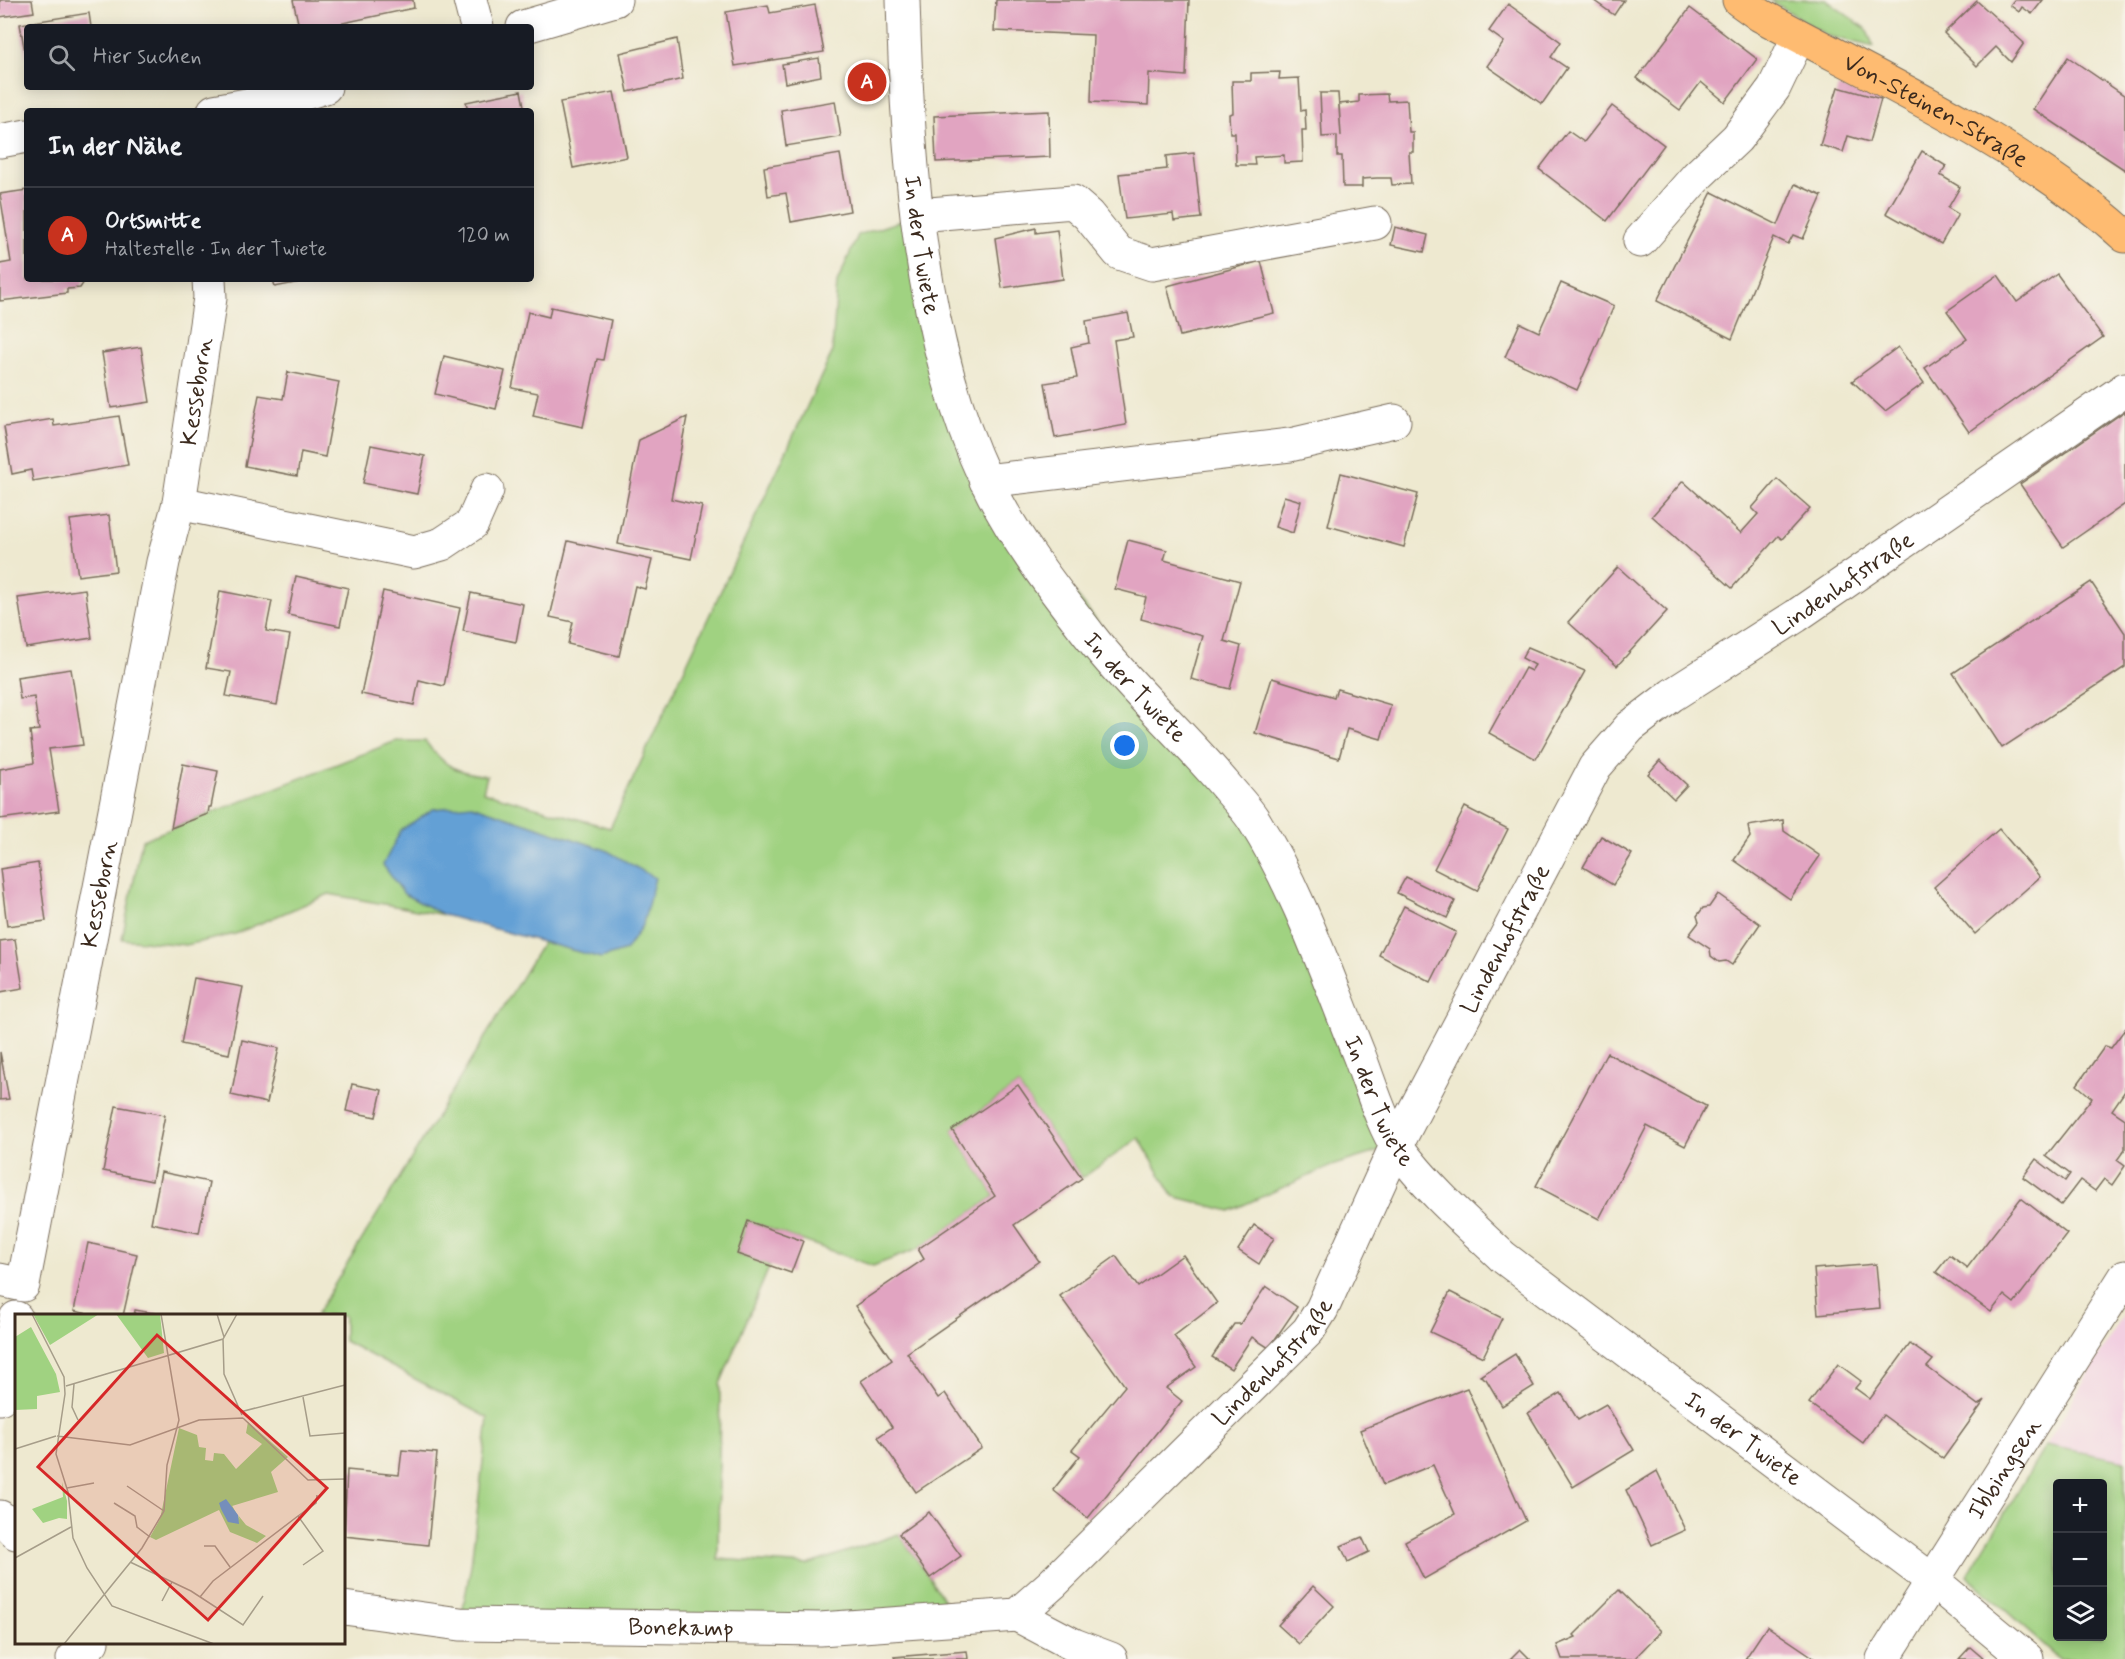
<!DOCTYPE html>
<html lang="de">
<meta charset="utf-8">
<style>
:root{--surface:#171b24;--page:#242831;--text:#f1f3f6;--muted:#9ea1a6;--line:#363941;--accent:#c8321e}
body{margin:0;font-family:Mynerve,sans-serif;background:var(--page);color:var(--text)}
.controls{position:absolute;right:18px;bottom:18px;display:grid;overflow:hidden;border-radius:6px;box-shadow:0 3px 15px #0003}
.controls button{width:54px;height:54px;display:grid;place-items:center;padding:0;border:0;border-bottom:2px solid var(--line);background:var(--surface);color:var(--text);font:30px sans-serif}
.you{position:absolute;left:1125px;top:746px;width:21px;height:21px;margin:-15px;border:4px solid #fff;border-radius:50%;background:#1a73e8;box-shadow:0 0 0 9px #1a73e833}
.badge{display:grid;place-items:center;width:39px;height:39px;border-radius:50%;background:var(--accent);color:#fff;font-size:20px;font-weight:700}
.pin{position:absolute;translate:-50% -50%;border:3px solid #fff;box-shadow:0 2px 6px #0006}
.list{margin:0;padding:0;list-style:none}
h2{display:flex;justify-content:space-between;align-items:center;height:78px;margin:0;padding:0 24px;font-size:26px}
h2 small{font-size:20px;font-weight:400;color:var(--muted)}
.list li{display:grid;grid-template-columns:39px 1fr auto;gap:18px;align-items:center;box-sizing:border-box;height:96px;padding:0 24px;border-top:2px solid var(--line)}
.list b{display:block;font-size:22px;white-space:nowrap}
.list p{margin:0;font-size:20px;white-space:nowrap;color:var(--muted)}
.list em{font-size:20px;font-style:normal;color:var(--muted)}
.icon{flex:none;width:33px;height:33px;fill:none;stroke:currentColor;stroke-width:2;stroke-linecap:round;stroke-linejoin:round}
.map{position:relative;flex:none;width:2125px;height:1659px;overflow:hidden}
.search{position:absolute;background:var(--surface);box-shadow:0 3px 15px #0003;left:24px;top:24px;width:510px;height:66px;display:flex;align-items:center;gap:15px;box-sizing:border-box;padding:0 21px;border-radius:6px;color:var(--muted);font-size:22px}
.panel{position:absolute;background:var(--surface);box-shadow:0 3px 15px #0003;left:24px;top:108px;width:510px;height:174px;border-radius:6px}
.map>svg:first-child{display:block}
.built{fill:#f2cfe1}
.green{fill:#a0d281;stroke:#6e7e50;stroke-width:1.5;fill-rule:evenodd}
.water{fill:#64a0d5;stroke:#50657a;stroke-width:1.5}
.building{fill:#e1a4c1}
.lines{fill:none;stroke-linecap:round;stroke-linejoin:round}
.minor-casing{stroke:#7a6d5c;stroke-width:35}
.major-casing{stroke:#7a6d5c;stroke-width:35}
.minor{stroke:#fff;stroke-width:33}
.major{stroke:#febb71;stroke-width:33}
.labels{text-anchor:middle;stroke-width:5;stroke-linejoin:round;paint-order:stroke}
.street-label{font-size:24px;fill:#3b2a1e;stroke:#f7f3e8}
.inset-road{fill:none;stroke:#a69d89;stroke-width:1.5}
.view{fill:#d62828;fill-opacity:0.15;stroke:#d62828;stroke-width:3}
.inset-edge{fill:none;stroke:#3b2a1e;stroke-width:3}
</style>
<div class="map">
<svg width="2125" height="1659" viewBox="0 0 2125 1659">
<rect width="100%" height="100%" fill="#f7f3e8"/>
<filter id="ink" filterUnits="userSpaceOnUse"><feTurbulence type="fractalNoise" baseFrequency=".0167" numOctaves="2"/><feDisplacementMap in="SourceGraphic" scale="12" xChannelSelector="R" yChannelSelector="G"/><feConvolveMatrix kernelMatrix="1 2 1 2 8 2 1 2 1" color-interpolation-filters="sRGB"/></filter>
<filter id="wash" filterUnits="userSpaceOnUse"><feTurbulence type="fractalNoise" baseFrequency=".008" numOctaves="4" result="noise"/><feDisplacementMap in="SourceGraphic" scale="24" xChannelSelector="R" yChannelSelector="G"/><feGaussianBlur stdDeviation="1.35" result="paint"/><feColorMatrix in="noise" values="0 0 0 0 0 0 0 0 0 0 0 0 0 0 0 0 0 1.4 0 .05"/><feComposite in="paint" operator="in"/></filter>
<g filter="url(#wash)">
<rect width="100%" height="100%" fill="#eee9d0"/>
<polygon class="built" points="2125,1312 2125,1461 2046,1445"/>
<g class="green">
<polygon points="1770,0 1826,0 1866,29 1874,47 1828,36"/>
<path d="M 918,215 L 986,481 L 1252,817 L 1396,1146 L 1331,1166 L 1230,1211 L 1173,1196 L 1139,1138 L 1082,1178 L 1018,1085 L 952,1130 L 995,1196 L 918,1249 L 873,1266 L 748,1221 L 737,1254 L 770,1265 L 720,1384 L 718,1559 L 807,1565 L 899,1534 L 930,1578 L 955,1619 L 460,1624 L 471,1565 L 488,1418 L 344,1341 L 344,1316 L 316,1315 L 543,942 L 601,958 L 404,894 L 444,915 L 329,894 L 235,934 L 186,945 L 122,939 L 142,840 L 396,741 L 425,741 C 445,767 455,772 487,776 L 483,792 L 610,828 L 832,353 L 837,283 L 858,235 Z"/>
<path d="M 2046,1445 L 2125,1461 L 2125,1659 L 2060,1659 L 1967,1576 ZM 2058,1484 L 2102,1484 L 2102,1636 L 2058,1636 Z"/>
</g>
<polygon class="water" points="472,805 606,850 655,878 643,924 626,950 601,958 444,915 404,894 383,865 401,830 433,809"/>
<g id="blocks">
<g class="building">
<polygon points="0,0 32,0 34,12 0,17"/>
<polygon points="293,0 413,0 414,8 324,27 299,27"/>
<polygon points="996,0 1189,0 1186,76 1149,73 1148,105 1091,102 1093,35 994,31"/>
<polygon points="1593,0 1624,0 1614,15"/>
<polygon points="2014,0 2043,0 2032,14 2022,7 2019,12 2010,5"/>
<polygon points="1977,1 2024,43 2011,62 1996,47 1977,66 1944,33"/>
<polygon points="1508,4 1561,42 1551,57 1567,68 1542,104 1487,66 1504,42 1489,31"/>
<polygon points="768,5 770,13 815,5 824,52 735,66 726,12"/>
<polygon points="1690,8 1757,59 1725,102 1701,82 1680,110 1637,78"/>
<polygon points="89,13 91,27 27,27 26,58 20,24"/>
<polygon points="677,39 683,79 628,92 620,53"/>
<polygon points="2068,57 2125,96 2125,170 2033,109"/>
<polygon points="819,58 821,76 785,83 782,64"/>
<polygon points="1280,72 1279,79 1299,78 1301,111 1305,110 1306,130 1302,130 1303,162 1284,163 1284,155 1254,157 1255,165 1236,165 1235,133 1230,133 1229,114 1233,113 1232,81 1251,81 1251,73"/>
<polygon points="1838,87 1881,99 1869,142 1848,136 1843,152 1820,145"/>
<polygon points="521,91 525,111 468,111 466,102"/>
<polygon points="614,92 627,157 573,168 560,102"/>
<polygon points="1320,93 1338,93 1341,136 1339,104 1359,102 1359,95 1387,94 1388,101 1407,100 1409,132 1413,132 1413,152 1409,152 1411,184 1392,185 1391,178 1377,178 1362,179 1362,187 1343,187 1342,156 1337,156 1337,136 1322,137"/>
<polygon points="835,101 841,137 786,146 781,110"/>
<polygon points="1612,106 1664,145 1607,221 1539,169 1568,131 1584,142"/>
<polygon points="1049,111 1050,157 936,162 934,116"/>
<polygon points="1922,151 1946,166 1940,175 1960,187 1948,208 1958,214 1941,244 1886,213"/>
<polygon points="1194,153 1201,218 1174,221 1173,214 1125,219 1119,174 1167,169 1166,156"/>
<polygon points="840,154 850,211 791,222 786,193 768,196 764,167"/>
<polygon points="1795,184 1822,196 1803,239 1793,235 1788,244 1774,237 1732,339 1657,301 1712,192 1778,225"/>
<polygon points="27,190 27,279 83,279 84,282 80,288 67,289 67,293 0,301 0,264 11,262 0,194"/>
<polygon points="1395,227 1428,235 1424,252 1391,245"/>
<polygon points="1036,228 1036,233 1057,230 1063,279 1002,288 995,238"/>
<polygon points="1261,261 1274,313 1180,336 1167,286"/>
<polygon points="2057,274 2103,337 1969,432 1925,368 1967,339 1947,311 1998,275 2017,302"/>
<polygon points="273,279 311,279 311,280 275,287"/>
<polygon points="1561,283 1614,306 1577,390 1505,357 1520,323 1539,332"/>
<polygon points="551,307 611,320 603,360 597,359 583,427 533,416 538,393 512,388 528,312 549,317"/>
<polygon points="1128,313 1133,337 1114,340 1126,425 1055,438 1045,383 1077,378 1071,347 1089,343 1086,321"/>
<polygon points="141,347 150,402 111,408 102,353"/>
<polygon points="1898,347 1924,383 1885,411 1852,381"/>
<polygon points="444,356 505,371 496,409 435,394"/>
<polygon points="288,372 339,382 325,457 301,452 297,476 245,466 259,395 283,399"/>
<polygon points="2125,411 2125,504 2063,547 2020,484"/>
<polygon points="119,416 128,465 33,481 31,470 12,474 4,427 53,419 54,426"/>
<polygon points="687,417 671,499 702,506 691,559 618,544 639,440"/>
<polygon points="371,445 425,456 417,494 363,483"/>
<polygon points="1341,473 1418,494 1404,547 1328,526"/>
<polygon points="1777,479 1810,508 1782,539 1778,536 1732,588 1652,516 1683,481 1741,533 1758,514 1752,508"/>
<polygon points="1284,496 1301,501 1293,533 1275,527"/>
<polygon points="109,515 116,571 78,576 70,520"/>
<polygon points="1128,540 1167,550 1164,560 1240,581 1224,641 1241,646 1230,689 1191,679 1203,636 1141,619 1146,597 1115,589"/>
<polygon points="568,541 652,560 645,589 635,586 619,656 568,644 573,622 550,617"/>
<polygon points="1618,567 1667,611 1617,666 1568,622"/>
<polygon points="296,576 348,588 340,626 288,615"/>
<polygon points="2091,582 2125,633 2125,667 2002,748 1953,673"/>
<polygon points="85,589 92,638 26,648 18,598"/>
<polygon points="220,591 272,601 266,631 290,635 277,705 226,696 231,672 206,668"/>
<polygon points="383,591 460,608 444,686 419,680 414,705 361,694"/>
<polygon points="471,593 523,604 516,642 463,631"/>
<polygon points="1528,647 1585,671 1536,759 1489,733 1525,668 1531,671 1535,665 1522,658"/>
<polygon points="71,669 83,745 49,749 59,811 0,819 0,769 34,763 30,731 39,730 34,697 20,699 17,677"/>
<polygon points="1272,678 1334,697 1337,689 1391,705 1381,739 1347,729 1339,758 1255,733"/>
<polygon points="1660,760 1687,785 1674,799 1648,774"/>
<polygon points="183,764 218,771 211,807 209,807 208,814 171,828"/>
<polygon points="1465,807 1508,829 1477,891 1434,869"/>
<polygon points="1783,820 1784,831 1820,856 1790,899 1734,860 1750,837 1748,826"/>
<polygon points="1999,829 2040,877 1975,934 1934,887"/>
<polygon points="1601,836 1632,854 1613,885 1583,867"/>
<polygon points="38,863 46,921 7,926 0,869"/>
<polygon points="1406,877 1455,901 1447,918 1397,893"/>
<polygon points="1718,894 1760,924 1732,965 1726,961 1719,962 1711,956 1710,949 1689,935 1699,922 1697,916 1703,908 1709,907"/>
<polygon points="1404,906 1456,932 1431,982 1379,955"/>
<polygon points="15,939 23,988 0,992 0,941"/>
<polygon points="194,978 243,987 229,1054 181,1044"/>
<polygon points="2125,1029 2125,1091 2112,1110 2125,1119 2125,1149 2117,1160 2125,1166 2112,1185 2104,1179 2095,1191 2080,1180 2061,1205 2023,1177 2036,1159 2065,1181 2070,1174 2046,1156 2092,1098 2077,1085 2105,1046 2111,1048"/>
<polygon points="242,1040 279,1048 267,1103 231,1095"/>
<polygon points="0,1052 9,1099 0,1100"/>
<polygon points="1607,1053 1706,1106 1685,1146 1647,1126 1599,1219 1536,1186"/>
<polygon points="352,1084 382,1090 376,1117 346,1111"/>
<polygon points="1018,1085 1082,1178 1014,1225 1039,1261 907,1353 938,1398 945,1393 982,1448 916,1492 878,1437 892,1427 861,1381 892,1360 855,1306 924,1259 918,1249 995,1196 952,1130"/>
<polygon points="116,1106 165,1115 152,1181 103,1171"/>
<polygon points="161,1172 209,1182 199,1233 151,1223"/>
<polygon points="2021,1198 2067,1234 2014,1303 2004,1295 1991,1312 1936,1272 1950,1255 1967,1268"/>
<polygon points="748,1221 803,1241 791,1273 737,1254"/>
<polygon points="1254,1225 1274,1238 1259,1264 1238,1250"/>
<polygon points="88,1243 137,1254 123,1316 98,1316 74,1311"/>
<polygon points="1183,1255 1217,1303 1174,1336 1196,1367 1166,1388 1182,1401 1088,1518 1053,1490 1080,1456 1072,1450 1125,1386 1060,1296 1116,1256 1138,1287"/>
<polygon points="1876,1264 1880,1308 1818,1314 1814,1269"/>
<polygon points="1266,1286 1297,1307 1269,1348 1252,1337 1231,1369 1212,1357 1234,1324 1240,1324"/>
<polygon points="1450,1292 1502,1318 1483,1357 1430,1332"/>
<polygon points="135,1310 157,1314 157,1316 134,1316"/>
<polygon points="1910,1344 1933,1360 1927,1367 1978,1405 1985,1400 1943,1459 1883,1415 1863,1443 1809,1403 1838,1364 1861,1381 1855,1388 1870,1399"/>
<polygon points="1515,1354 1534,1386 1502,1406 1486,1379 1480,1376"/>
<polygon points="1467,1388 1526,1521 1424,1579 1405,1541 1455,1514 1433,1465 1383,1485 1360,1430"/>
<polygon points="1561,1393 1578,1420 1606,1404 1634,1450 1573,1487 1528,1413"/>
<polygon points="402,1450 437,1453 428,1545 344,1536 347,1470 399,1475"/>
<polygon points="1657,1471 1685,1530 1652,1545 1626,1490"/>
<polygon points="929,1512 961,1556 930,1578 899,1534"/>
<polygon points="1362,1537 1369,1552 1348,1562 1341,1546"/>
<polygon points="1313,1586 1334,1606 1299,1644 1278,1625"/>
<polygon points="1619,1590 1661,1631 1634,1659 1562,1659 1557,1645 1576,1637 1574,1635"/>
<polygon points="1767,1626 1816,1659 1745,1659"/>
<polygon points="1970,1647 1984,1659 1959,1659"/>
<polygon points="1520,1649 1530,1659 1510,1659"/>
<polygon points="967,1651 968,1659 895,1659 894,1657"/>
</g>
</g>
</g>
<g filter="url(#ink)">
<use href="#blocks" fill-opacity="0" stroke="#7a6d5c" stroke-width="1.5"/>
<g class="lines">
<defs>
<g id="minor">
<polyline points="470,0 477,27"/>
<path id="s1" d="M 903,0 C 907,155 919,338 986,480 C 1012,536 1052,587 1090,636 C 1131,689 1182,734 1225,785 C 1234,796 1245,807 1253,819 C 1299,891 1327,976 1359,1055 C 1369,1081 1383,1127 1398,1148 C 1428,1189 1467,1223 1503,1257 L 1933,1581 L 2027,1659"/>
<polyline points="523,27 615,0"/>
<polyline points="214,111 296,96 325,87"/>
<polyline points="0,141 27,136"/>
<polyline points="918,215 1073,202 1088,215 1119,253 1152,264 1375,223"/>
<polyline points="1640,241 1697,176 1737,138 1774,88 1799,36"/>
<polyline points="986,481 1290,445 1394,421"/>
<polyline points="179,503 414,552 442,544 472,524 487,490"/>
<path id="s2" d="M 0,1280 L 23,1285 L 163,562 L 179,503 L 210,298 L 209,279"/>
<polyline points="0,1398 16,1318"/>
<polyline points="0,1517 16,1533"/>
<path id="s3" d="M 344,1608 L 460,1624 L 820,1629 L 1017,1615"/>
<path id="s4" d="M 1017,1615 L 1052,1584 L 1308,1331 L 1322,1309 L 1396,1146 L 1595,767 L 1630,727 L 1672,695 L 1796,616 L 2125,389"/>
<polyline points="1017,1615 1074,1645 1111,1659"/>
<polyline points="73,1659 92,1642"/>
<path id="s5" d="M 1883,1659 L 2125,1277"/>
</g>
<g id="major">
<path id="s6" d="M 1739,0 L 1760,15 C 1880,80 2025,145 2125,236"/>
</g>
</defs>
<use href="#minor" class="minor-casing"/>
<use href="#major" class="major-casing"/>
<use href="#minor" class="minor"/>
<use href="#major" class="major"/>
</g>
</g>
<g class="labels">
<g class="street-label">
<text dy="8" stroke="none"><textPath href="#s6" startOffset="226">Von-Steinen-Straße</textPath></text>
<text dy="8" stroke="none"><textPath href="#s1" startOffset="246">In der Twiete</textPath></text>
<text dy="8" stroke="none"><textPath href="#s2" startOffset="934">Kesseborn</textPath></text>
<text dy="8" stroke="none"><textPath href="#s4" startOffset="1350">Lindenhofstraße</textPath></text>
<text dy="8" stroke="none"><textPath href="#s1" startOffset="747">In der Twiete</textPath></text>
<text dy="8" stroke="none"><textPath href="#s2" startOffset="422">Kesseborn</textPath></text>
<text dy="8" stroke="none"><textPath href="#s4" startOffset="846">Lindenhofstraße</textPath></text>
<text dy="8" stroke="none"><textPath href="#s1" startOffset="1233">In der Twiete</textPath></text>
<text dy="8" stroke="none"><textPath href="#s4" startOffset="360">Lindenhofstraße</textPath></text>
<text dy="8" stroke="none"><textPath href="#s1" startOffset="1737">In der Twiete</textPath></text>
<text dy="8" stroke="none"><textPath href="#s5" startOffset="226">Ibbingsen</textPath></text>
<text dy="8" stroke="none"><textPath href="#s3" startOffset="338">Bonekamp</textPath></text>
</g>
</g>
<g transform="translate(15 1314)">
<rect width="330" height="330" fill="#eee9d0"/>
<path d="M 18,0 L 84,0 L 35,31 ZM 101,0 L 145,0 L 149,39 L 133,44 ZM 16,13 L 41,60 L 45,78 L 22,82 L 22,95 L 0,96 L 0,23 ZM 233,108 L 273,143 L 256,158 L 263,178 L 217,192 L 214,186 L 225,206 L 223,201 L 231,211 L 251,222 L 242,229 L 215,218 L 204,196 L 141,226 L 135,223 L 145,205 L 164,114 L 182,121 L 184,133 L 191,134 L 190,146 L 198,147 L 199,139 L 209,140 L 221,155 L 247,130 L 231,119 ZM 47,168 L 52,187 L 52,205 L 44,204 L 28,209 L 17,195 L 48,183 Z" fill="#a0d281"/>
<path d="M 211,185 L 223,201 L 224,210 L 213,208 L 206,195 L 204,189 Z" fill="#64a0d5"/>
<path class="inset-road" d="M 17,0 L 49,63 L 50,80 L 41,140 L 53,178 L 58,224 L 72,254 L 97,292 L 199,330M 202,0 L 209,23M 208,25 L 209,60 L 227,101M 59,70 L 57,93 L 63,106M 51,72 L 208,25 L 222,0M 288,83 L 295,122 L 330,119M 225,98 L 330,71M 228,104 L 293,166 L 330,165M 42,122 L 115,131 L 184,106 L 228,104M 0,135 L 41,122M 112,172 L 149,197M 52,174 L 79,169M 99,189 L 120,202 L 122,213 L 135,223M 283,202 L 301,189 L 302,181M 189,232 L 200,232 L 215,253M 0,244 L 56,213M 115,248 L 176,277 L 228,311 L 248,282M 185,283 L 198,267 L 283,202 L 308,237 L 288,251M 147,287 L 157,268M 49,330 L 127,234 L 149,197 L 152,151 L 164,106 L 146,0"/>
<path class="view" d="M 142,21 L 312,174 L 193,306 L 23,153 Z"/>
<rect width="330" height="330" class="inset-edge"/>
</g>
</svg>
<div class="controls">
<button>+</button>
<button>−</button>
<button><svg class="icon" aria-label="layers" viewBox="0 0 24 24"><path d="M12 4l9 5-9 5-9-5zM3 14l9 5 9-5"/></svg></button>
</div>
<div class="you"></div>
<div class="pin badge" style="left:867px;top:82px">A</div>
<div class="search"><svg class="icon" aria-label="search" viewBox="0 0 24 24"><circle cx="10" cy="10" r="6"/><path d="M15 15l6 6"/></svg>Hier suchen</div>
<section class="panel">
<h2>In der Nähe<small></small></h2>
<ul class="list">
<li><span class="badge">A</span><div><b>Ortsmitte</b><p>Haltestelle · In der Twiete</p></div><em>120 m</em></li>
</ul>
</section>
</div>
